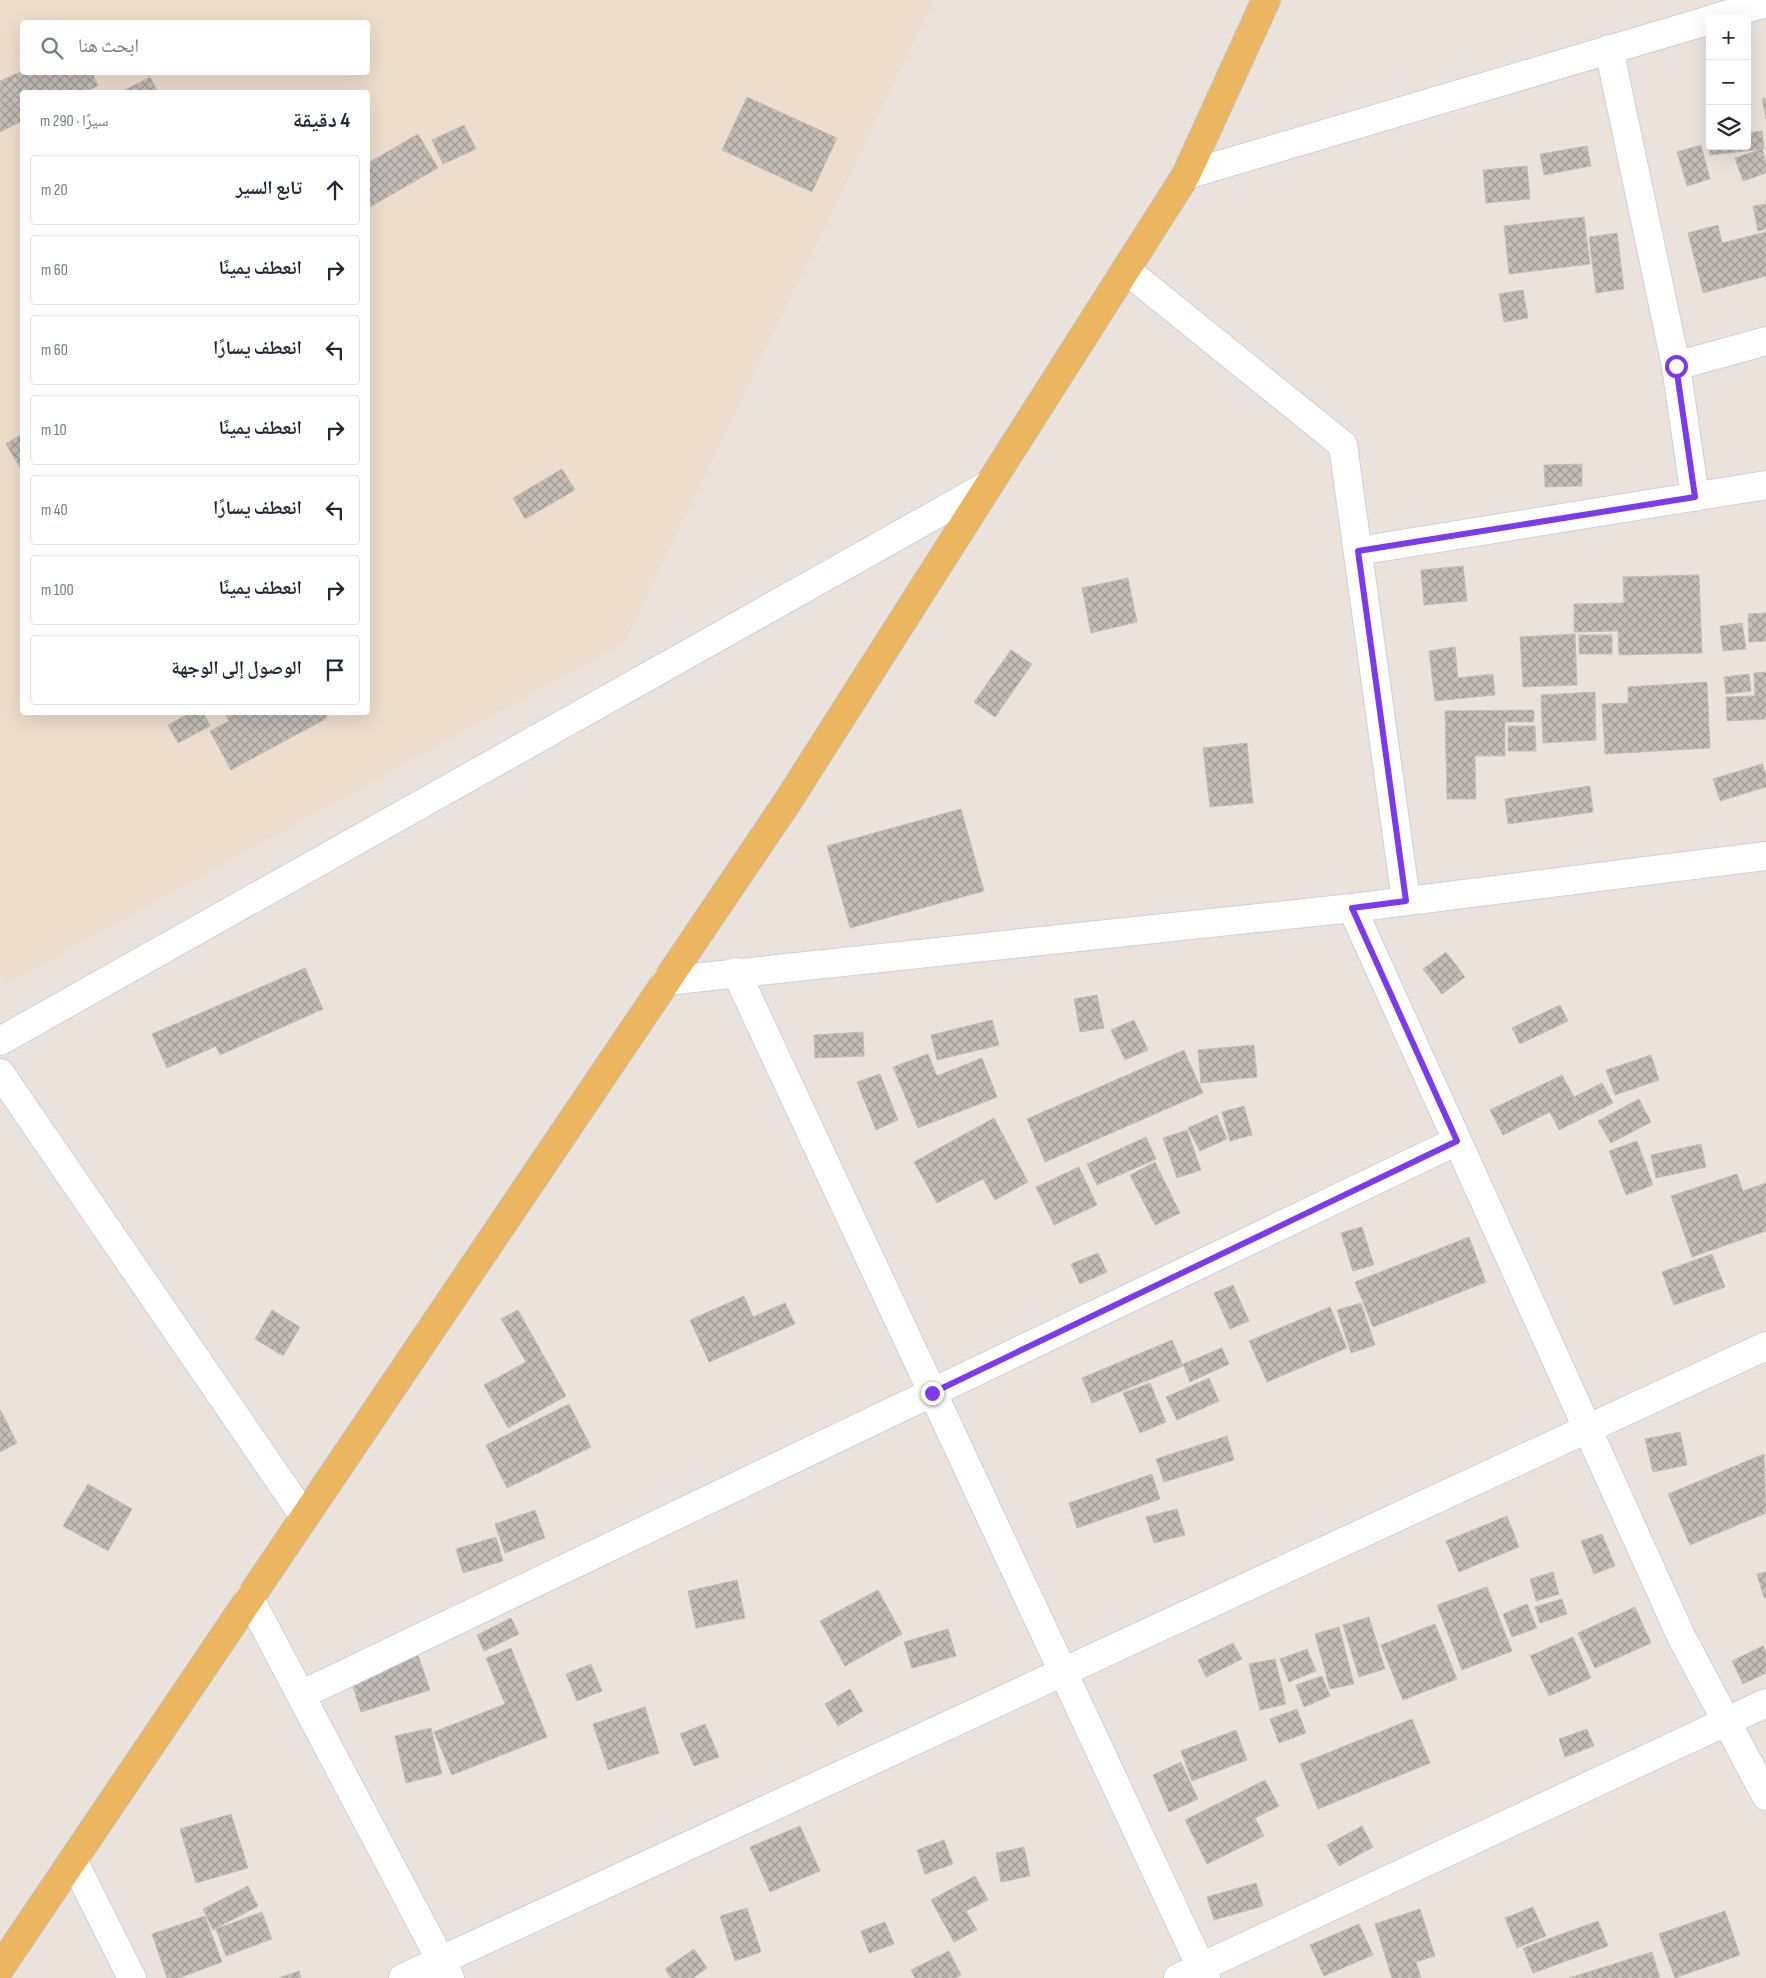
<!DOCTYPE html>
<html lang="ar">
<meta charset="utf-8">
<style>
:root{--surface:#fff;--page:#f6f6f7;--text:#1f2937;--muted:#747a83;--line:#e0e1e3}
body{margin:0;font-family:"Sofia Sans Condensed","Noto Naskh Arabic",sans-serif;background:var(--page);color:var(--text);direction:rtl}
.controls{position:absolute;right:15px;top:15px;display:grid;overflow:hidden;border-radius:5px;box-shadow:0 5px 20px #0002}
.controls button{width:45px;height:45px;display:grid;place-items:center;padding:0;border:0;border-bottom:1px solid var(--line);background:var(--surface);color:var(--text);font:25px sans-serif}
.stop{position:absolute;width:15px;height:15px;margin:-11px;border:4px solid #7c3aed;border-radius:50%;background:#fff}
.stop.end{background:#7c3aed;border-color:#fff;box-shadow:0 1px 5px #0008}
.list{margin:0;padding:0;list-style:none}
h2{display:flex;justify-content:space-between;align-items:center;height:65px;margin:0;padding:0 20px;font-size:21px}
h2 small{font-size:16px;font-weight:400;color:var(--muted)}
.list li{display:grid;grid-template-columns:32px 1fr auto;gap:15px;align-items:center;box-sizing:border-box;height:70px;margin:0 10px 10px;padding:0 10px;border:1px solid var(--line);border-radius:5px}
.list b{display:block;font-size:19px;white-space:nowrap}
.list em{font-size:16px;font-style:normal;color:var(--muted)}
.icon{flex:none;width:28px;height:28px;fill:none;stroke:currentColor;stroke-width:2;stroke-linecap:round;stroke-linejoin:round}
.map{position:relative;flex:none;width:1766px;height:1978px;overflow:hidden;direction:ltr}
.search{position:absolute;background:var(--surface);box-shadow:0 5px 20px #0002;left:20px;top:20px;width:350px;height:55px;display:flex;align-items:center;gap:12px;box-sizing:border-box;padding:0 18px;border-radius:5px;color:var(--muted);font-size:19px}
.panel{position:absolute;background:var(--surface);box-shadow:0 5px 20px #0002;left:20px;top:90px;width:350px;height:625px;border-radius:5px;direction:rtl}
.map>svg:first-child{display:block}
.education{fill:#ecddcc;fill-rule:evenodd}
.building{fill:url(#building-cross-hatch);stroke:#c6beb6}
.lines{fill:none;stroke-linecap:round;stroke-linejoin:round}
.minor-casing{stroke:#cad0db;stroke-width:30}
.major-casing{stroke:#c3c3c3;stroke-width:30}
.minor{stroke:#fff;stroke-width:28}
.major{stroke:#ecb560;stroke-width:28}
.route{stroke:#7c3aed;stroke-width:6}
</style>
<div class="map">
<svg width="1766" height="1978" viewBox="0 0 1766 1978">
<defs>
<pattern id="building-cross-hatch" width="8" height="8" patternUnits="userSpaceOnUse" patternTransform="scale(1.25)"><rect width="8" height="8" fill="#c4bdb7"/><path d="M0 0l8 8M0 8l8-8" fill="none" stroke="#9f9a95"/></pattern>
</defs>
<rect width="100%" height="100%" fill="#ebe2dc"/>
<path class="education" d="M 0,0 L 934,0 L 624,643 L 6,984 L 0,974 ZM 22,22 L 368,22 L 368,72 L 22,72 ZM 22,92 L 368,92 L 368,712 L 22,712 Z"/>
<g class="building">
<polygon points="22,71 92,72 98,86 84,92 22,92 22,121 0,132 0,81"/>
<polygon points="150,77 158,92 121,92"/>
<polygon points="747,97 837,138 812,192 722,150"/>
<polygon points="1766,98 1766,119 1762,99"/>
<polygon points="464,125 476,149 443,164 432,140"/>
<polygon points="1762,131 1764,149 1710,155 1708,138 1710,138 1710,146 1747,146 1747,133"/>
<polygon points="418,134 438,168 368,208 368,163"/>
<polygon points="1701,145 1710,179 1687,186 1677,152"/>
<polygon points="1587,146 1591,166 1544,175 1540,154"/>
<polygon points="1762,149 1766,162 1766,173 1743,181 1735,158"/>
<polygon points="1527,166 1530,199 1486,203 1483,170"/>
<polygon points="1766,204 1766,229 1758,231 1753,206"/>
<polygon points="1584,217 1590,264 1509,274 1504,226"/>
<polygon points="1718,225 1722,243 1766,232 1766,276 1703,293 1688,233"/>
<polygon points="1617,233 1624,289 1596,293 1589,237"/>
<polygon points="1523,290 1528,318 1504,322 1499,294"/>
<polygon points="22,434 22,471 6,444"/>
<polygon points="1582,464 1582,486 1545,487 1544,465"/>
<polygon points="562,469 575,490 525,519 513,498"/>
<polygon points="1463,566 1467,601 1424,605 1421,570"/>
<polygon points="1699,575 1702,653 1619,655 1618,631 1574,632 1574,604 1624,603 1623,577"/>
<polygon points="1128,578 1137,622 1091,633 1082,588"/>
<polygon points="1766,613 1766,641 1749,642 1748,614"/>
<polygon points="1742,623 1746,649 1723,651 1720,626"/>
<polygon points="1575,634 1577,685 1523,687 1520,637"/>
<rect x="1579" y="635" width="33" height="19"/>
<polygon points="1455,647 1458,678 1493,674 1495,695 1435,701 1429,651"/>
<polygon points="1011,650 1032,664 995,717 974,702"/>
<polygon points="1766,672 1766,719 1727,721 1726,697 1755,696 1754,673"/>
<polygon points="1749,674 1751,691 1726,694 1724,677"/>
<polygon points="1707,682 1710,748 1605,754 1602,704 1628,703 1628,687"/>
<polygon points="1595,692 1596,740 1543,743 1541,695"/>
<polygon points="1534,710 1534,722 1505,722 1505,756 1475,756 1476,799 1447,799 1445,711"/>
<polygon points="192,712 203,712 210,726 178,743 168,725"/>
<polygon points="225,712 325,712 327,718 231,770 210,731 229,721"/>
<polygon points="1508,726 1535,726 1536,751 1508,751"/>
<polygon points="1247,743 1253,803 1210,807 1203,748"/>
<polygon points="1762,764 1766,775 1766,787 1720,801 1713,779"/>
<polygon points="1590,786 1593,812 1508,824 1505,799"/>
<polygon points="961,809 984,891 850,928 827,846"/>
<polygon points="1446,952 1465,977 1442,994 1423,969"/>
<polygon points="305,968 323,1009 220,1055 216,1046 167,1068 152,1034"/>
<polygon points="1097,995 1104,1028 1080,1032 1074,999"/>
<polygon points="1560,1005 1568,1021 1520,1044 1512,1028"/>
<polygon points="992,1020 999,1045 937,1060 931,1035"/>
<polygon points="1134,1020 1148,1050 1125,1060 1111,1030"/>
<polygon points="863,1032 864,1056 815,1058 814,1035"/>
<polygon points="1254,1045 1257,1077 1201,1083 1198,1050"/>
<polygon points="1184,1050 1203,1093 1045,1162 1027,1119"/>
<polygon points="928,1054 937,1076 982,1058 997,1097 918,1128 893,1067"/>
<polygon points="1651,1055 1659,1080 1615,1095 1606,1070"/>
<polygon points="880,1074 898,1120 876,1130 857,1082"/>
<polygon points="1562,1075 1574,1097 1602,1083 1613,1103 1559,1130 1550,1112 1503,1135 1490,1110"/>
<polygon points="1639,1099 1651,1122 1611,1143 1598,1121"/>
<polygon points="1244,1106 1252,1135 1230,1141 1222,1112"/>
<polygon points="1217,1115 1227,1139 1200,1151 1188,1128"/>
<polygon points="994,1118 1028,1182 995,1200 983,1179 937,1203 914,1162"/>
<polygon points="1187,1130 1201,1170 1177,1178 1163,1138"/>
<polygon points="1146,1137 1156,1159 1097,1185 1087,1164"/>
<polygon points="1637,1141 1653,1185 1626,1195 1609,1151"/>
<polygon points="1701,1144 1706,1167 1656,1178 1651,1155"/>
<polygon points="1155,1162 1180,1213 1155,1225 1130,1175"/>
<polygon points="1079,1167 1097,1205 1054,1225 1036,1187"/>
<polygon points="1737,1174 1743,1191 1766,1183 1766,1231 1692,1257 1671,1196"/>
<polygon points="1362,1227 1374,1265 1353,1271 1341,1233"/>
<polygon points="1469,1237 1486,1282 1373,1327 1355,1282"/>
<polygon points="1098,1253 1107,1272 1080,1284 1071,1264"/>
<polygon points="1712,1254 1725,1287 1674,1305 1662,1272"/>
<polygon points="1233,1285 1249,1321 1230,1329 1214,1293"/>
<polygon points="744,1296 753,1317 785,1303 795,1324 709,1362 690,1320"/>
<polygon points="1361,1303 1375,1345 1351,1353 1337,1310"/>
<polygon points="1330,1307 1347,1348 1267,1382 1249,1341"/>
<polygon points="272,1310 300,1327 283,1356 255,1339"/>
<polygon points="518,1310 566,1396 508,1428 484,1385 526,1362 501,1319"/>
<polygon points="1172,1340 1183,1366 1092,1403 1082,1378"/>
<polygon points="1222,1348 1229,1364 1190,1382 1183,1364"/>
<polygon points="1209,1378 1219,1401 1177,1420 1166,1397"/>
<polygon points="1150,1383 1166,1422 1140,1433 1123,1393"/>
<polygon points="569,1404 591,1447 507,1488 486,1445"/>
<polygon points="0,1409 17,1443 0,1452"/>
<polygon points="1680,1432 1687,1465 1653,1472 1645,1439"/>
<polygon points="1227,1436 1234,1460 1164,1482 1156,1459"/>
<polygon points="1764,1454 1766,1513 1690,1545 1668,1494"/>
<polygon points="1152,1474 1160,1499 1077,1528 1069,1503"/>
<polygon points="88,1484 132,1509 108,1551 63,1526"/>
<polygon points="1177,1509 1185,1535 1154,1543 1146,1517"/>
<polygon points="535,1510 545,1538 505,1553 495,1524"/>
<polygon points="1507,1516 1519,1547 1459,1572 1446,1541"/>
<polygon points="1602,1534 1615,1566 1594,1574 1581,1541"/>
<polygon points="496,1537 503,1561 463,1573 456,1549"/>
<polygon points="1553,1572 1559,1594 1536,1601 1530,1579"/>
<polygon points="1766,1572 1766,1597 1764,1598 1757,1574"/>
<polygon points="737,1580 745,1618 696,1628 688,1591"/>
<polygon points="1487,1587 1512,1651 1462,1670 1437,1605"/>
<polygon points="878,1590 902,1634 845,1666 820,1621"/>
<polygon points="1562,1599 1567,1614 1540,1623 1535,1607"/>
<polygon points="1527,1604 1537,1628 1512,1637 1503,1614"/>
<polygon points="1635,1607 1651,1643 1595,1668 1578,1633"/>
<polygon points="1369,1617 1385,1669 1359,1677 1343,1625"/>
<polygon points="511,1618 519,1634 484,1651 477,1635"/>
<polygon points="1435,1624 1457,1679 1403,1700 1381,1645"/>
<polygon points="1339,1627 1354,1684 1330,1689 1315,1634"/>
<polygon points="948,1629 956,1656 912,1668 904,1642"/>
<polygon points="1573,1637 1591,1678 1549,1696 1530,1656"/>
<polygon points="1233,1643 1242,1659 1206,1677 1198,1660"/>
<polygon points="1763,1646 1766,1652 1766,1673 1743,1684 1732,1661"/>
<polygon points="511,1648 547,1737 452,1775 434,1732 505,1704 486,1658"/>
<polygon points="1307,1649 1316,1671 1289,1682 1280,1659"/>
<polygon points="418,1655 430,1690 361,1712 350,1677"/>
<polygon points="1275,1659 1286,1704 1260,1710 1249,1664"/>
<polygon points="591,1664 602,1691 577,1701 566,1674"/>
<polygon points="1322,1676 1330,1696 1304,1707 1296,1685"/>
<polygon points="850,1689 863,1711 838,1726 825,1704"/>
<polygon points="645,1707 659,1753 608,1770 593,1724"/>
<polygon points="1297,1709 1306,1733 1279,1743 1270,1719"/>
<polygon points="1412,1719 1430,1763 1318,1809 1300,1764"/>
<polygon points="705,1724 719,1757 694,1766 680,1734"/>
<polygon points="431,1728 442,1774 406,1783 395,1736"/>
<polygon points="1587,1729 1594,1746 1565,1757 1559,1739"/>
<polygon points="1236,1730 1247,1760 1192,1781 1181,1751"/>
<polygon points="1181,1762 1198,1799 1169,1812 1153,1775"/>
<polygon points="1265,1780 1279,1806 1255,1818 1264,1836 1207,1864 1185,1820"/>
<polygon points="231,1814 248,1868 196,1883 180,1829"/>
<polygon points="800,1826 820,1871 770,1892 750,1847"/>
<polygon points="1362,1826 1373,1847 1339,1866 1327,1845"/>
<polygon points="944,1840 953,1864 925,1874 917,1850"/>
<polygon points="1024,1847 1030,1876 1001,1882 996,1853"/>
<polygon points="975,1876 988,1900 966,1911 977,1930 954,1942 931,1900"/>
<polygon points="1256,1883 1263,1906 1214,1920 1207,1897"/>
<polygon points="248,1886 258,1906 213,1930 203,1909"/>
<polygon points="1533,1907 1546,1936 1517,1948 1505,1918"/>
<polygon points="747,1908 761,1952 735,1961 720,1916"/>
<polygon points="1420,1909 1435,1956 1416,1962 1421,1978 1392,1978 1375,1924"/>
<polygon points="1725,1911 1740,1955 1675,1978 1659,1934"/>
<polygon points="262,1912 272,1939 226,1956 216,1929"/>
<polygon points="205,1916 222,1962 179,1978 167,1978 152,1934"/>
<polygon points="1598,1921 1608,1946 1533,1973 1523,1948"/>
<polygon points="885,1922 894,1944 869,1953 861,1931"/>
<polygon points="1359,1924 1373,1955 1324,1976 1310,1945"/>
<polygon points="694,1949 707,1968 693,1978 671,1978 665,1969"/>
<polygon points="949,1951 961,1975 955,1978 915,1978 911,1970"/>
<polygon points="1652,1952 1660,1978 1569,1978"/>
<polygon points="299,1971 301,1978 279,1978"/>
</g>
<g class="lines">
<defs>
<g id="minor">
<polyline points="1712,19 1766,3"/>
<polyline points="1609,49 1676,366 1695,497"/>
<polyline points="1186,175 1710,20"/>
<polyline points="1126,270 1343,445 1406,901"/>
<polyline points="1676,366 1766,341"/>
<polyline points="1358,551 1766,485"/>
<polyline points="1352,908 1681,1636 1766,1796"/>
<polyline points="736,972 1206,1978"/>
<polyline points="665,981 1352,908 1766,856"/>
<polyline points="0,1041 988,485"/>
<polyline points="0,1073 304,1516"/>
<polyline points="249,1597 450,1978"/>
<polyline points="301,1695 1457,1141"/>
<polyline points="73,1860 132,1978"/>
<polyline points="403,1978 1766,1346"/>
<polyline points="1178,1978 1766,1703"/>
</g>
<polyline id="major" points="0,1968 788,801 1186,175 1266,0"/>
</defs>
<use href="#minor" class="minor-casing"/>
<use href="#major" class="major-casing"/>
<use href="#minor" class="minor"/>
<use href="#major" class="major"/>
</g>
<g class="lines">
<polyline class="route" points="932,1393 1457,1141 1352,908 1406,901 1358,551 1695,497 1676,366"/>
</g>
</svg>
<div class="controls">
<button>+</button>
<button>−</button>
<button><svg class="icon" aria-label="layers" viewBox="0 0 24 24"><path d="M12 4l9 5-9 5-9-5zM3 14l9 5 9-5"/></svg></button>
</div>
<div class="stop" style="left:1676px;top:366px"></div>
<div class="stop end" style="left:932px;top:1393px"></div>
<div class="search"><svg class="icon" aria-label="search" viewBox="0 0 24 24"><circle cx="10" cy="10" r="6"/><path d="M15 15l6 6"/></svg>ابحث هنا</div>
<section class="panel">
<h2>4 دقيقة<small>سيرًا · 290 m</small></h2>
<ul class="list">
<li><svg class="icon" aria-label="ahead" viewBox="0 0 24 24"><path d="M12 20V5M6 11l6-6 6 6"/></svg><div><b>تابع السير</b></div><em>20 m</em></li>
<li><svg class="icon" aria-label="right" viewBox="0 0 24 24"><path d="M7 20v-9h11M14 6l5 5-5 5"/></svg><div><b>انعطف يمينًا</b></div><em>60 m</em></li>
<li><svg class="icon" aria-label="left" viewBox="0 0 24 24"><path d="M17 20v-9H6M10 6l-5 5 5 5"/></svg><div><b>انعطف يسارًا</b></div><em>60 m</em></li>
<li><svg class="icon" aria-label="right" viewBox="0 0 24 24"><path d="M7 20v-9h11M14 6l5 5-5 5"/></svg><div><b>انعطف يمينًا</b></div><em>10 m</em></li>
<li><svg class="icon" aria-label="left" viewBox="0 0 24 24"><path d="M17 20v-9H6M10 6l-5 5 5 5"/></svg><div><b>انعطف يسارًا</b></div><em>40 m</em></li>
<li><svg class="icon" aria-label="right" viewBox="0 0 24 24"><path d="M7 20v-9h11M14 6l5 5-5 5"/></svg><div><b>انعطف يمينًا</b></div><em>100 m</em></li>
<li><svg class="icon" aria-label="arrive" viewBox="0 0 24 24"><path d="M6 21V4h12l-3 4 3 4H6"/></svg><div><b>الوصول إلى الوجهة</b></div></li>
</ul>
</section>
</div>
